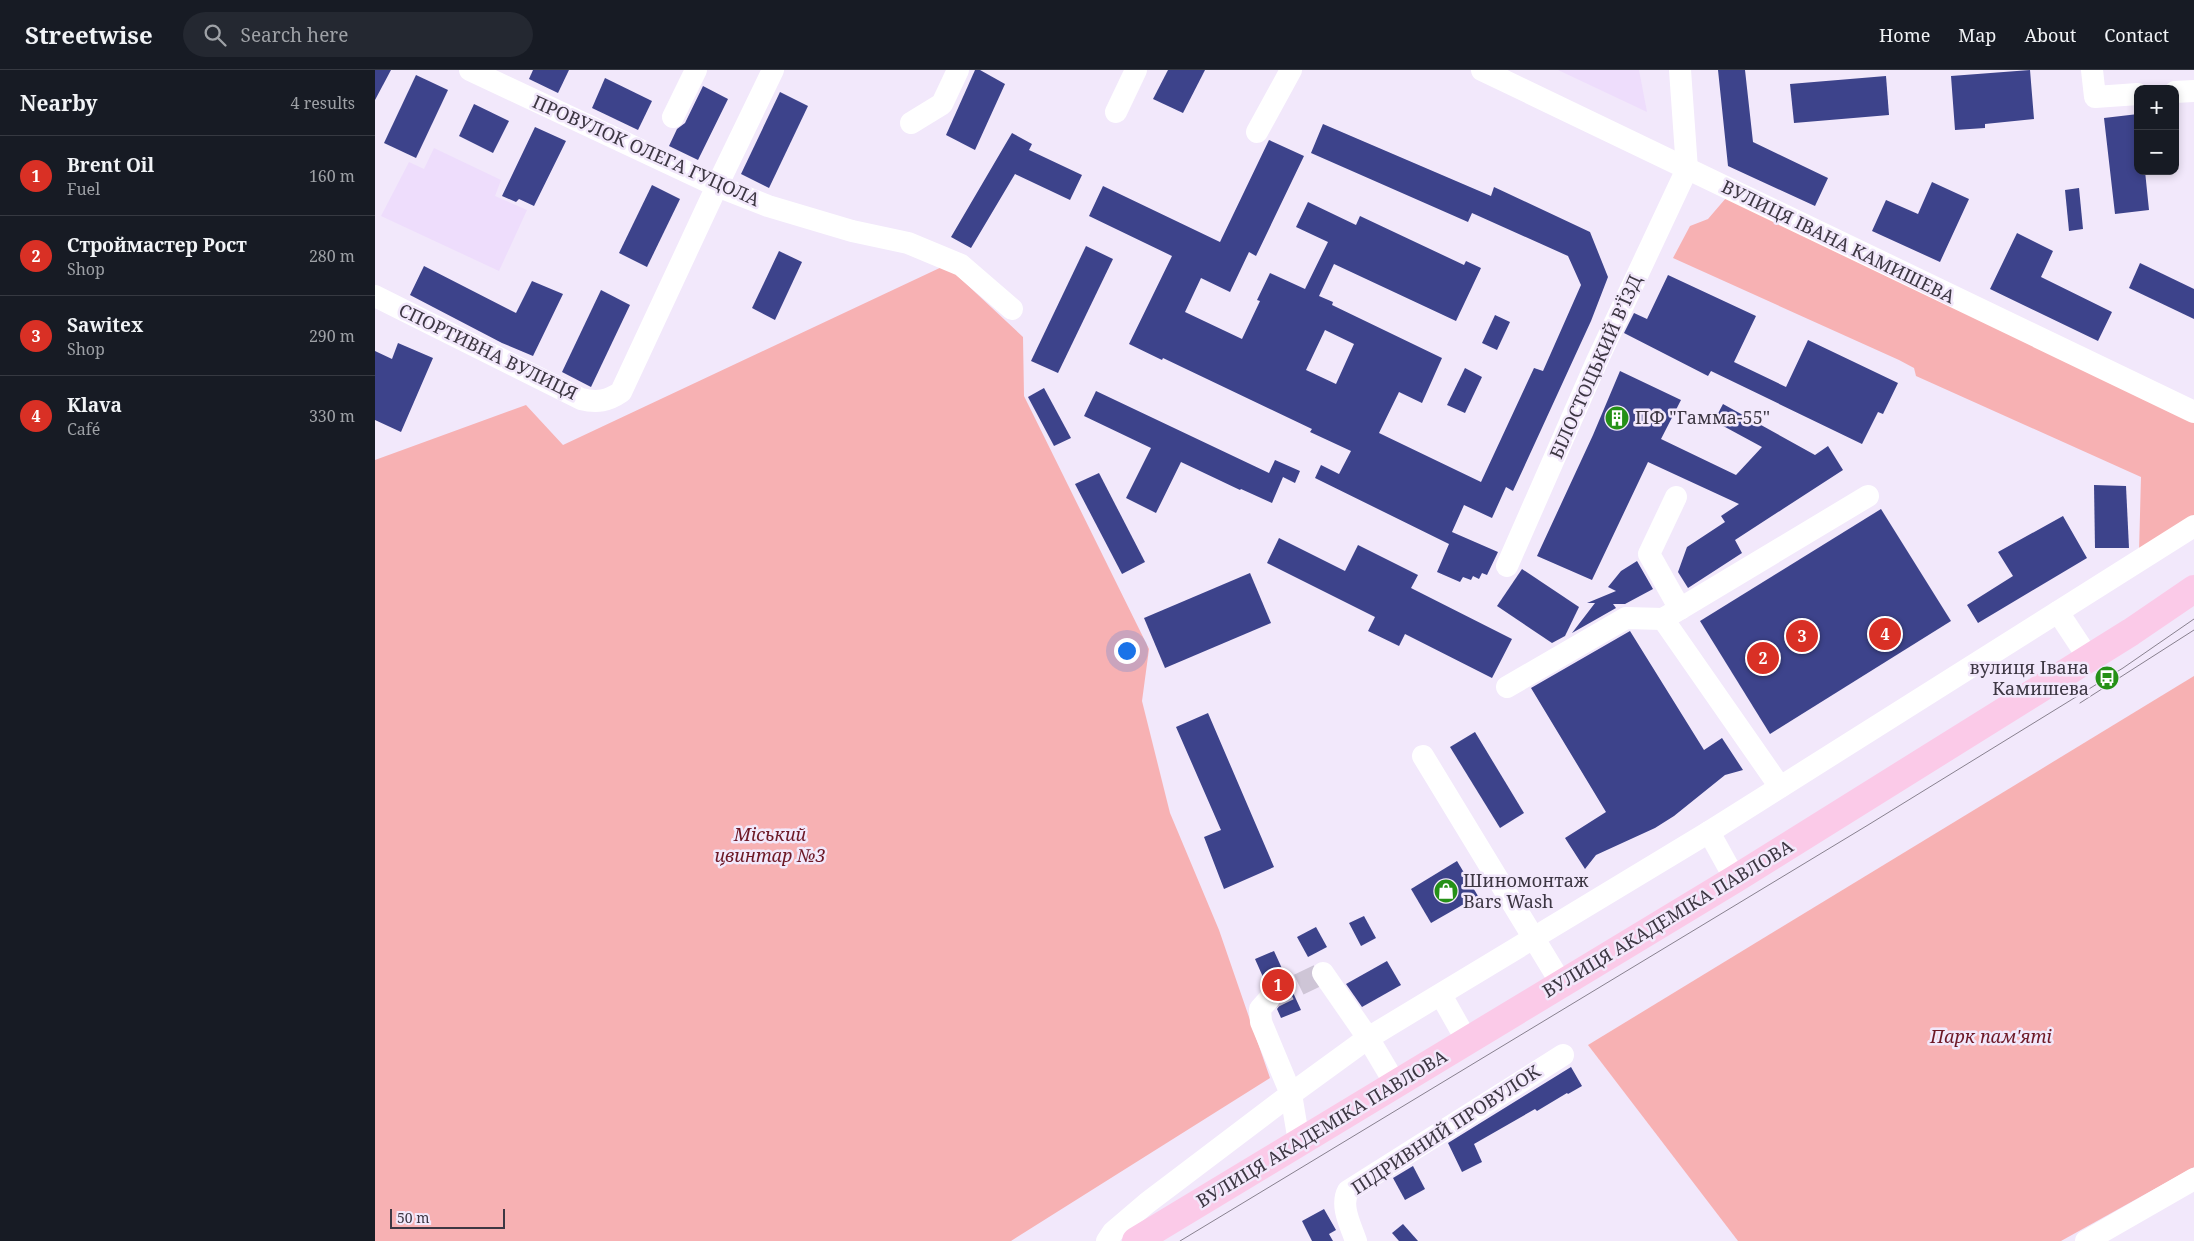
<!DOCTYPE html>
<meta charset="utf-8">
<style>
:root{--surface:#171b24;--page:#242831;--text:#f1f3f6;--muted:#9ea1a6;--line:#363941;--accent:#d93025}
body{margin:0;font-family:"Noto Serif",serif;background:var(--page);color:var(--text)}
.controls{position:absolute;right:15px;top:15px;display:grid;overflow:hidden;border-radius:10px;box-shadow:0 2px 8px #0003}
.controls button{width:45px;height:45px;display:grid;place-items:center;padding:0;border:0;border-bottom:1px solid var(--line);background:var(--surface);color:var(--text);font:25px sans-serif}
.scale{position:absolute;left:15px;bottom:12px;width:115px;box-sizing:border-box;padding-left:5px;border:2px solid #3d3743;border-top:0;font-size:14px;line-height:18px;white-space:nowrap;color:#3d3743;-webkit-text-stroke:4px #f2e8fb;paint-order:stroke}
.you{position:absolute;left:751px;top:580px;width:18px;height:18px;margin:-12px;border:4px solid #fff;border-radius:50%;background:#1a73e8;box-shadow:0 0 0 8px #1a73e833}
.badge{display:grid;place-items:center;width:32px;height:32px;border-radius:50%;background:var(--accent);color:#fff;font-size:16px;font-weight:700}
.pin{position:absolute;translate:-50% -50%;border:2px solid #fff;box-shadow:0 1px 5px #0006}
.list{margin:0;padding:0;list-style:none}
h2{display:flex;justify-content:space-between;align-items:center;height:65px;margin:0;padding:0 20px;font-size:21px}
h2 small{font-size:16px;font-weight:400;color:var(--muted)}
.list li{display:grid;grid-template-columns:32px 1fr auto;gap:15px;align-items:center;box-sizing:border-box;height:80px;padding:0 20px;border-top:1px solid var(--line)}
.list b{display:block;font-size:19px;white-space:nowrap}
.list p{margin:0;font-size:16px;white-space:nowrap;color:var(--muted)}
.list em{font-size:16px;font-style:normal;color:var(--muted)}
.icon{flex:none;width:28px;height:28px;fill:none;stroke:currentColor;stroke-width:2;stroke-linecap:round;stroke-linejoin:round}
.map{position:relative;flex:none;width:1819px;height:1171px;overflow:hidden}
header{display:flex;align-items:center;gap:30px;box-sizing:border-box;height:70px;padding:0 25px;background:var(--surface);border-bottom:1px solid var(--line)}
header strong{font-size:24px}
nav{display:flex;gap:28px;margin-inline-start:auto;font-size:18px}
.search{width:350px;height:45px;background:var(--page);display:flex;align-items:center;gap:12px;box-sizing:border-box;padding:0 18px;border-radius:28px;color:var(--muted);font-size:19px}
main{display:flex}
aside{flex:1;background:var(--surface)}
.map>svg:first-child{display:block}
.built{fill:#eeddfc}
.green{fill:#f7b1b3}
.building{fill:#3d438b;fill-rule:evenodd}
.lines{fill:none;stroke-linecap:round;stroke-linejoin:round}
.minor-tunnel{stroke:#cec5d6;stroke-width:22;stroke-dasharray:22 11;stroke-linecap:butt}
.minor{stroke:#fff;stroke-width:22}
.major{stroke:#fbcae8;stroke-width:28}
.tram{stroke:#88808f;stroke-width:1}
.labels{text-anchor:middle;stroke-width:5;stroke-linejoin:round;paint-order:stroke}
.street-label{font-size:18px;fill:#3d3743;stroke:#f2e8fb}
.poi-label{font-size:18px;fill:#3d3743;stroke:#f2e8fb;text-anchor:start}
.park-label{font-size:18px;font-style:italic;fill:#6d1826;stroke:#f2e8fb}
</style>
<header>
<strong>Streetwise</strong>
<div class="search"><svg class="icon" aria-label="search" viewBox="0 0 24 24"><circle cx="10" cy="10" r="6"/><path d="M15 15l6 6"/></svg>Search here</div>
<nav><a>Home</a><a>Map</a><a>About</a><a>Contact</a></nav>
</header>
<main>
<aside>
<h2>Nearby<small>4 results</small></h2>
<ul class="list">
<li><span class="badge">1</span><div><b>Brent Oil</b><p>Fuel</p></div><em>160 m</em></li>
<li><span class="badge">2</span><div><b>Строймастер Рост</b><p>Shop</p></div><em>280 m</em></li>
<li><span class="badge">3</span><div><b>Sawitex</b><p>Shop</p></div><em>290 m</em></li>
<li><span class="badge">4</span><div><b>Klava</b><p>Café</p></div><em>330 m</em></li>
</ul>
</aside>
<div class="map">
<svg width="1819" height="1171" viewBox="0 0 1819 1171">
<rect width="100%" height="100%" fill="#f2e8fb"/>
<g class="built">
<polygon points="1183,0 1264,0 1272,42"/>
<polygon points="59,78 126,110 120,126 152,140 124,201 6,146 34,92 49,99"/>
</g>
<g class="green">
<polygon points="1357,121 1819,342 1819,456 1764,482 1766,407 1541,306 1539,298 1524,290 1298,188 1315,156 1333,149"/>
<polygon points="571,195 648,267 649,326 774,579 767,631 795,743 844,860 895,1008 636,1171 0,1171 0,390 151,335 188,375"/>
<polygon points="1819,606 1819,1097 1686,1171 1363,1171 1213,975"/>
</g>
<g class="building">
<polygon points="0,0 16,0 0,30"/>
<polygon points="158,0 194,0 183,23 154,9"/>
<polygon points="600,0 605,0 630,14 600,80 571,65"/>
<polygon points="793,0 830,0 808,43 778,29"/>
<polygon points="1343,0 1370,0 1378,72 1453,108 1440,136 1353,96"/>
<polygon points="1655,0 1659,49 1610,54 1610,58 1580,60 1576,6"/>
<polygon points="41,5 73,20 41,88 9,73"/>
<polygon points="1511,6 1514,45 1419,53 1415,14"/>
<polygon points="230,8 277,31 263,60 217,38"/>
<polygon points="328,16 353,29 323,90 294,76 302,59 310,53"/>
<polygon points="405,22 433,36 394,118 366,104"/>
<polygon points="99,34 134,51 118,83 84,66"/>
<polygon points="1763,44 1763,101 1770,101 1774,140 1740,144 1729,48"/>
<path d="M 948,54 L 1116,126 L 1119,117 L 1215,162 L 1233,207 L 1216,251 L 1138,421 L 1131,417 L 1117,448 L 1089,435 L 1077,462 L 1123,482 L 1112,505 L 1107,503 L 1104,509 L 1098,506 L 1096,510 L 1088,507 L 1085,512 L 1062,502 L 1074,474 L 940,408 L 946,395 L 964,404 L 976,381 L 935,362 L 937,359 L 788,288 L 787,290 L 754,274 L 797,186 L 714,146 L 728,116 L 845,172 L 894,70 L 929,86 L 881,186 L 874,182 L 855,222 L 826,208 L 810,242 L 867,269 L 885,231 L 882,230 L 895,203 L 930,219 L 953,172 L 921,157 L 933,132 L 981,155 L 985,146 L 1089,195 L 1091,191 L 1106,198 L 1081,251 L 959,194 L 944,226 L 958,232 L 957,235 L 1067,288 L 1047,333 L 1024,322 L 1004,363 L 1106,412 L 1159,298 L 1168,301 L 1206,215 L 1193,186 L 1097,143 L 1093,152 L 936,83 ZM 950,260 L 979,274 L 961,314 L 931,300 Z"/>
<polygon points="160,57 191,71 159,136 144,129 141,132 127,126"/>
<polygon points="637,63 657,74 654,80 707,105 695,130 640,104 596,178 576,167"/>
<polygon points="1557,112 1594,129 1565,192 1497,161 1511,130 1543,144"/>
<polygon points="277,115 305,129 272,197 244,183"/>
<polygon points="1704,118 1708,159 1694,161 1690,120"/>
<polygon points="1642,163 1678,181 1666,207 1737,242 1723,271 1615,219"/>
<polygon points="711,176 738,189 683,303 656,291"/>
<polygon points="404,181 427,192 400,250 377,238"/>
<polygon points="1765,193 1819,219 1819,249 1754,218"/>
<polygon points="49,196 141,243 157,211 188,224 158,286 127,273 35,225"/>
<polygon points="1293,205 1381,246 1359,292 1411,317 1433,270 1523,313 1508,344 1503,342 1487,374 1336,301 1333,306 1249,263 1259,243 1272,249"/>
<polygon points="226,220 255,235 216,317 187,302"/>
<polygon points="1120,245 1135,252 1122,280 1107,273"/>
<polygon points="23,273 58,288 26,362 0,350 0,281 17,289"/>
<polygon points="1090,298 1107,307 1090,343 1072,335"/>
<polygon points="1245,301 1306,330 1286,369 1361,405 1387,377 1339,351 1348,334 1440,385 1453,376 1468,400 1360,470 1367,483 1313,518 1303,502 1312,477 1350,452 1346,446 1364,434 1273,392 1217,510 1162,486 1218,365"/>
<polygon points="669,318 696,368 679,376 653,327"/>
<polygon points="721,321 894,403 900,390 925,401 920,413 908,407 897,433 866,419 865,420 806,392 781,443 751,428 776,378 709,346"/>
<polygon points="724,403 770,492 747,504 700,414"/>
<polygon points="1719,415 1751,416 1754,478 1720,478"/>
<polygon points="1506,439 1576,551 1395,664 1325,551"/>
<polygon points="1688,446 1712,488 1603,553 1592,535 1638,506 1623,482"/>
<polygon points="904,468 970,501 983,475 1043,505 1036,518 1137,569 1117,608 1030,564 1024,576 993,561 1000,547 892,493"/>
<polygon points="1262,491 1278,519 1250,534 1238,534 1241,538 1197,563 1220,533 1212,533 1241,521 1233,517 1246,501"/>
<polygon points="1147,499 1204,537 1190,566 1177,573 1122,536"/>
<polygon points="875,503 896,553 790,598 769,548"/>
<polygon points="1255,561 1329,680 1347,668 1368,700 1350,705 1299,746 1280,758 1221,785 1210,799 1190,768 1231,742 1156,618"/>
<polygon points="833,643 899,797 849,819 829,767 846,760 801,657"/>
<polygon points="1100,662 1149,743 1125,758 1075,677"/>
<polygon points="1082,791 1103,826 1056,853 1036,819"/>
<polygon points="989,846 1001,868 986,876 974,853"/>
<polygon points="941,857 952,877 933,887 922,867"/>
<polygon points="899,881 926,940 906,948 902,939 907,932 906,924 902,919 892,916 880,889"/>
<polygon points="1012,891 1026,915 987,937 971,914"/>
<polygon points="1196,997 1207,1016 1193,1024 1192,1023 1162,1041 1160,1039 1099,1074 1107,1092 1087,1102 1073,1073"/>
<polygon points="1038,1096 1050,1119 1030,1130 1018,1108"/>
<polygon points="949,1139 961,1160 954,1164 958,1171 937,1171 927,1151"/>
<polygon points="1028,1154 1043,1171 1024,1171 1017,1163"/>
</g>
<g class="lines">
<polyline class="minor-tunnel" points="894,929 948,903"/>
<g class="minor">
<polyline points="95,0 342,116 393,136 477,161 533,173 586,195 637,239"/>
<polyline points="1107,0 1819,342"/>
<polyline points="1717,0 1720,27 1763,24"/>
<polyline points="1800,22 1819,21"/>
<polyline points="741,42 761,0"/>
<polyline points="298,47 321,0"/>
<polyline points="536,53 567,34 583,0"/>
<polyline points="882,62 916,0"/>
<path d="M 0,226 L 206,329 C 222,333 233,331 246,322 L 342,116 L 398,0"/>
<polyline points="1301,427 1274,484 1305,539"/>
<polyline points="1132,496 1222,291 1312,99 1305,0"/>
<polyline points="1683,542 1714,589"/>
<polyline points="1288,549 1405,717"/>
<polyline points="1132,617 1251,548 1288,549 1493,426"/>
<polyline points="1048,686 1186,913"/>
<polyline points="1334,762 1360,809"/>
<polyline points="948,903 993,968 1021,1015"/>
<polyline points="1066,925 1092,971"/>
<polyline points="924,1072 916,1024 993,968 1334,762 1819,456"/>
<polyline points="732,1171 738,1162 772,1133 916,1024 886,952 885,939 894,929"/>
<path d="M 981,1171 C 976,1156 965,1136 973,1121 L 1188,985"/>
<polyline points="1711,1171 1819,1109"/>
</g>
<polyline class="major" points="761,1171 1360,809 1756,562 1819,519"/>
<g class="tram">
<polyline points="1705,633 1819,560"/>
<polyline points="805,1171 1493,755 1748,598 1819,549"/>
</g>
</g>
<defs>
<symbol id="building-disc" viewBox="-11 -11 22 22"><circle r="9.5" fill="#259117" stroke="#f2e8fb"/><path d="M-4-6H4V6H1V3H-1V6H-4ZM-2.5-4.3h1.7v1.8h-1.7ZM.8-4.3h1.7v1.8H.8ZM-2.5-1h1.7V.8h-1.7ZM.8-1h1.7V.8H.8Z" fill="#fff"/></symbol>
<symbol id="bus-disc" viewBox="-11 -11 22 22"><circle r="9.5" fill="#259117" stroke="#f2e8fb"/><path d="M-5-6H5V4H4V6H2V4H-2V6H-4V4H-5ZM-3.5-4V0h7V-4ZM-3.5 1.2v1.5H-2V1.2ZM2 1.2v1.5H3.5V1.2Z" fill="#fff"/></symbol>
<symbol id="shop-disc" viewBox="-11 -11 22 22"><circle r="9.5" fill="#259117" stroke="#f2e8fb"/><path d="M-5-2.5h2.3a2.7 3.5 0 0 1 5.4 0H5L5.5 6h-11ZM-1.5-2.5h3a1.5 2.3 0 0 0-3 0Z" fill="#fff"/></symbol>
</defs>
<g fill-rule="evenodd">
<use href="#building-disc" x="1228" y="334" width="28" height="28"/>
<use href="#bus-disc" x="1718" y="594" width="28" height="28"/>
<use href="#shop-disc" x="1057" y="807" width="28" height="28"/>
</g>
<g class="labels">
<g class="street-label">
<text transform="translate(271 81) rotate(24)" y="6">ПРОВУЛОК ОЛЕГА ГУЦОЛА</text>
<text transform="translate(1463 172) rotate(26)" y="6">ВУЛИЦЯ ІВАНА КАМИШЕВА</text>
<text transform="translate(113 282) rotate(26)" y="6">СПОРТИВНА ВУЛИЦЯ</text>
<text transform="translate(1221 297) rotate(-66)" y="6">БІЛОСТОЦЬКИЙ В’ЇЗД</text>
<text transform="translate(1293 849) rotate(-31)" y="6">ВУЛИЦЯ АКАДЕМІКА ПАВЛОВА</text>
<text transform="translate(947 1059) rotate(-31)" y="6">ВУЛИЦЯ АКАДЕМІКА ПАВЛОВА</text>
<text transform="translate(1071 1060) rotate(-33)" y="6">ПІДРИВНИЙ ПРОВУЛОК</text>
</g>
<g class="poi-label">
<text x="1260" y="354">ПФ "Гамма-55"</text>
<text x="1714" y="604" text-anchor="end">вулиця Івана<tspan x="1714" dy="21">Камишева</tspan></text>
<text x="1088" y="817">Шиномонтаж<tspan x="1088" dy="21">Bars Wash</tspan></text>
</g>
<g class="park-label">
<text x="395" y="771">Міський<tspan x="395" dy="21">цвинтар №3</tspan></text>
<text x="1616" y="973">Парк пам'яті</text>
</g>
</g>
</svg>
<div class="controls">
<button>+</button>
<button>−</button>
</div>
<div class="scale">50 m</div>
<div class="you"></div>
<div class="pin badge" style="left:903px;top:915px">1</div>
<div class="pin badge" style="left:1388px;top:588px">2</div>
<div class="pin badge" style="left:1427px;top:566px">3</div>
<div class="pin badge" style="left:1510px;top:564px">4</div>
</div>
</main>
